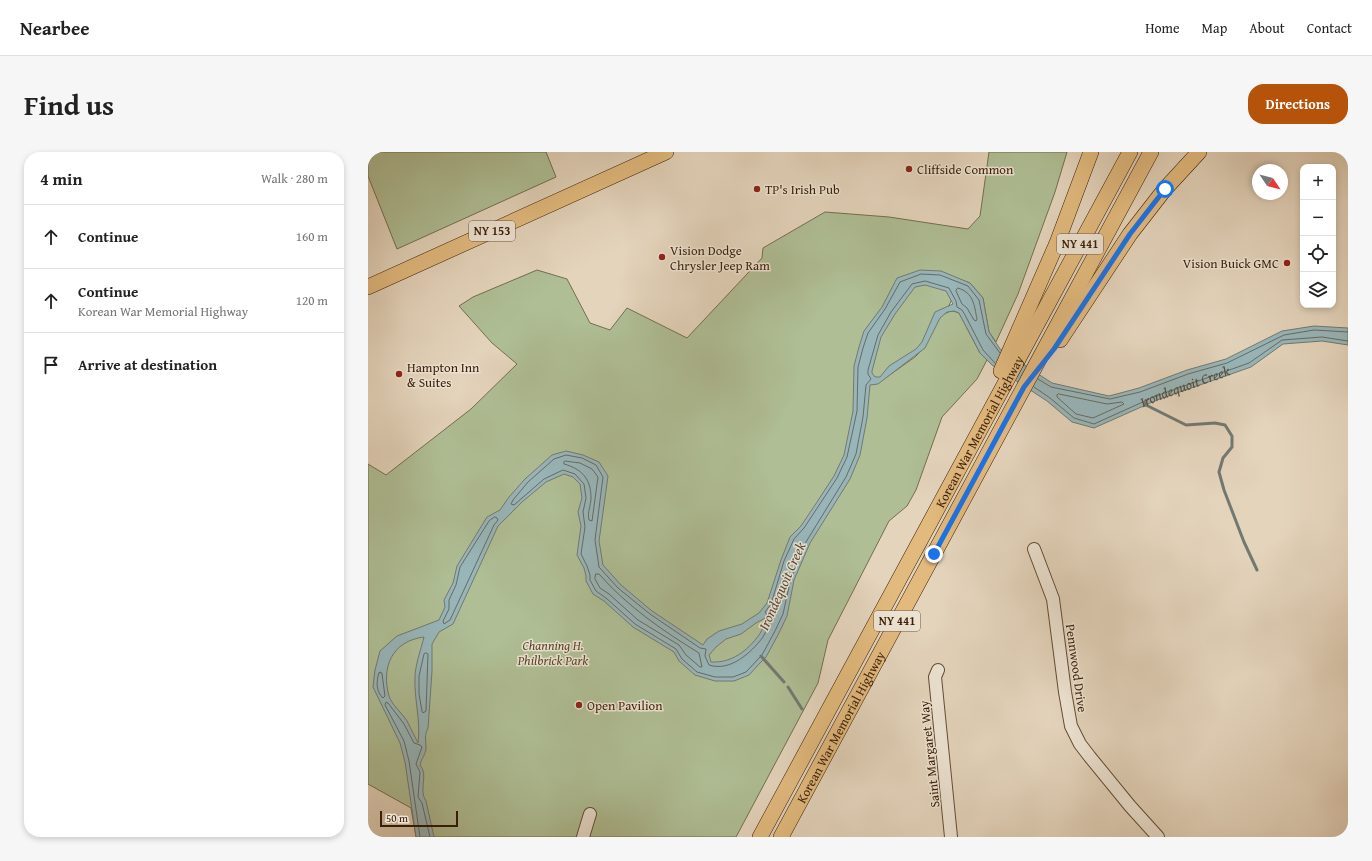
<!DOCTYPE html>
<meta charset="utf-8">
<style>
:root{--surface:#fff;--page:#f6f6f6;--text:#222;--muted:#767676;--line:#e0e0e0;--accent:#b45309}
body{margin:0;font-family:"Gentium Book Plus",serif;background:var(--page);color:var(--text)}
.controls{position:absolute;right:12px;top:12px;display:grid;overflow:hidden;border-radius:8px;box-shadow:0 2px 6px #0003}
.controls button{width:36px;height:36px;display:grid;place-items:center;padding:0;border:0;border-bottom:1px solid var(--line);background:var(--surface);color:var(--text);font:20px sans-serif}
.compass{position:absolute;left:884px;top:12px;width:36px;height:36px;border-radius:50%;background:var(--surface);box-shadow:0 2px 6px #0003;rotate:125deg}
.scale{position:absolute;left:12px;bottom:10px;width:78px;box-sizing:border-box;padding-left:4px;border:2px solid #3a1e07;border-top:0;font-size:11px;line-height:14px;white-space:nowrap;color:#3a1e07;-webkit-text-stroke:3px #ede3d3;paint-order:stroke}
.stop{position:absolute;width:12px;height:12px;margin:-9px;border:3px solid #1a73e8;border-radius:50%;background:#fff}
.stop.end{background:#1a73e8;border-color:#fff;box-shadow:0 1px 4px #0008}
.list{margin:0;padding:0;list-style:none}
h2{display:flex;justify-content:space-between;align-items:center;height:52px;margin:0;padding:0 16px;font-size:17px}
h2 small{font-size:13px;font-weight:400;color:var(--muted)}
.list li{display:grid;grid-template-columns:26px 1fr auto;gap:12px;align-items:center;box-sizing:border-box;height:64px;padding:0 16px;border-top:1px solid var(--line)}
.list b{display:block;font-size:15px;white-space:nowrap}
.list p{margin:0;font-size:13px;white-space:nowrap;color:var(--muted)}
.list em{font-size:13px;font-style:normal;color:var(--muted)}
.icon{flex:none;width:22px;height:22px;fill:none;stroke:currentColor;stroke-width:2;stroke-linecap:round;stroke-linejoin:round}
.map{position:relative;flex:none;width:980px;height:685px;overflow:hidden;border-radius:16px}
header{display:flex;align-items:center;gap:24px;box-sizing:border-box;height:56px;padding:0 20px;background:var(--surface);border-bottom:1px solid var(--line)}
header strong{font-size:19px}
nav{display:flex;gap:22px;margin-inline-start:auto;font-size:14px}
.intro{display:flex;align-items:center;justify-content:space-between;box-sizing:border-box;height:96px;padding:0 24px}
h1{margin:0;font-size:28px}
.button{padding:10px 18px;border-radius:16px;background:var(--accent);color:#fff;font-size:14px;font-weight:700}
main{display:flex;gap:24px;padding:0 24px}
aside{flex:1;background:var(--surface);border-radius:16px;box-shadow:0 2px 6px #0003}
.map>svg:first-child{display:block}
.green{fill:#afbe95;stroke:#746e4e;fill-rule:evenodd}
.water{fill:#98b6ba;stroke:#727972;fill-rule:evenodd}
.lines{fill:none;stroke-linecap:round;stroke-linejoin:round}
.shore{stroke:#696a60;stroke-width:1}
.stream{stroke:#727972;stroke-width:3}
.minor-casing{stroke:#644c34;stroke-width:14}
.major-casing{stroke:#3a1e07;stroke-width:16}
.minor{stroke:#ede3d3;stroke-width:12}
.major{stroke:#e2ba7e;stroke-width:15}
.route{stroke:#1a73e8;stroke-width:5}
.poi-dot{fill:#8f2418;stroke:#ede3d3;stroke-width:1.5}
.labels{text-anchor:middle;stroke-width:3;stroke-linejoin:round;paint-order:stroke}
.shield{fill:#ede3d3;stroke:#705944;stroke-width:1}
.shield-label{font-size:12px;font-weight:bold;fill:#3a1e07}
.poi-label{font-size:13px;fill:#3a1e07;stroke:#ede3d3;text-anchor:start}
.street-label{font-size:13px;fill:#3a1e07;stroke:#ede3d3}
.park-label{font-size:13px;font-style:italic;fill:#57462a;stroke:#ede3d3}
.water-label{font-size:14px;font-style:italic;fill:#564c3d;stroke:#ede3d3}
</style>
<header>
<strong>Nearbee</strong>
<nav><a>Home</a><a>Map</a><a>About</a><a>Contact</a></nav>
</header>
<div class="intro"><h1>Find us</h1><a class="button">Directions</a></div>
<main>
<aside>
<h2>4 min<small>Walk · 280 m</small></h2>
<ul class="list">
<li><svg class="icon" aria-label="ahead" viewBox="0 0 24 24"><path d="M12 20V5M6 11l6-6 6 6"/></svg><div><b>Continue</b></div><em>160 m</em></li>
<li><svg class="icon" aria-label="ahead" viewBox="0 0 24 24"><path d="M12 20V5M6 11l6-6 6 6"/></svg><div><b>Continue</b><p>Korean War Memorial Highway</p></div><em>120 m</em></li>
<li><svg class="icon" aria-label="arrive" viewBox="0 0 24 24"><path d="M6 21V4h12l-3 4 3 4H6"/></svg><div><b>Arrive at destination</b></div></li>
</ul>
</aside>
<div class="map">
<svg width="980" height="685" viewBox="0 0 980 685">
<rect width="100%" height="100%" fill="#e4d4bc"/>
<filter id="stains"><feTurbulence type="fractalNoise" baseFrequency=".005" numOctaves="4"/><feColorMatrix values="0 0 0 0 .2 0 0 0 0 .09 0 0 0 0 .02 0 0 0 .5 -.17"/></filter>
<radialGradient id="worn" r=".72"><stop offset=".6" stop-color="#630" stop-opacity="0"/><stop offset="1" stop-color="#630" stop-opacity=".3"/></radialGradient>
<g class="green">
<polygon points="0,0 178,0 188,25 29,97 0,24"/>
<path d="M 621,0 L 699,0 L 687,40 L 650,142 L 628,190 L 621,180 L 615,146 L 602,131 L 593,128 L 577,162 C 582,158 586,159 591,161 L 612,201 L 619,208 L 609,227 L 574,265 L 548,338 L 539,354 L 521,369 L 460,488 L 450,531 L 368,685 L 48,685 L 43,656 L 0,632 L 0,312 L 18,323 L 103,257 L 149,212 L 124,191 L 91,154 L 105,145 L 169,118 L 199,127 L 222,171 L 242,178 L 259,156 L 319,186 L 394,106 L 395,96 L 457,60 L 521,65 L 600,77 L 612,64 ZM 555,197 L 547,205 L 516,227 L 523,213 Z"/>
</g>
<path class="water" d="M 552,118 L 573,119 L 602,131 L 615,146 L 621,180 L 632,197 L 684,231 L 741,244 L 771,236 L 819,218 L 858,207 L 914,179 L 946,174 L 980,176 L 980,193 L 954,189 L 915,192 L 883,215 L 789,248 L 726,276 L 704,270 L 679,249 L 624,213 L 612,201 L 591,161 L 586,159 L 579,160 L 572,166 L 557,196 L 510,232 L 502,233 L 499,266 L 492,303 L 482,327 L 442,391 L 426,428 L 419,464 L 411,481 L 398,505 L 391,512 L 381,523 L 366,529 L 347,529 L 327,523 L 311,509 L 306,500 L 265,475 L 236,449 L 225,442 L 218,429 L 218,424 L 216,416 L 209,403 L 213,374 L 210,360 L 214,346 L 212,332 L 205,325 L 196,322 L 178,330 L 154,350 L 130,374 L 85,472 L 71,480 L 64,492 L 64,519 L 60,576 C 56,584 58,588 58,596 C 58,602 53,607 52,613 C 61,623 50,638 58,649 L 66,685 L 48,685 L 37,610 L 32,591 L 5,535 L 7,518 L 12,499 L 29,484 L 71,468 L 77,455 L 76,448 L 85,431 L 89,414 L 119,365 L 132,358 L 141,345 L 157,327 L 184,303 L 198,299 L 215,303 L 231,310 L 240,324 L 231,389 L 235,413 L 253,433 L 284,459 L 335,493 L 339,487 L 351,479 L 374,472 L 391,461 L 399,451 L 413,408 L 422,385 L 433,374 L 449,350 L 466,324 L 476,303 L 485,259 L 486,214 L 491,195 L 496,179 L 514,155 L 529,126 ZM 557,133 L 578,139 L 585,152 L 567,160 L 554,190 L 548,197 L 521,214 L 512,225 L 507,225 L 504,221 L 504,219 L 513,185 L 527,162 L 547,135 ZM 399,465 C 396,471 395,478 391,483 C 379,499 364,511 343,510 L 341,503 L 348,495 L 358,487 L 373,482 L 388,471 ZM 56,485 C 53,497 47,514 47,525 C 46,548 53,568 50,591 C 46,584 43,576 39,569 C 34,561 24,553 21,544 C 13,515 24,489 56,485 Z"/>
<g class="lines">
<g class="shore">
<path d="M 590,136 C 606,141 606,153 609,167 L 608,169 L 606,168 L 599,156 L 594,152 L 588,139 Z"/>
<path d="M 627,211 L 615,198 L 597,163 L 594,158 L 589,155 L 588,149 L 581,136 L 557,129 L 544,132 L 523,160 L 510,183 L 500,218 L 500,222 L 503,227 L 498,233 L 495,265 L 488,302 L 478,325 L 438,390 L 423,426 L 415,462 L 407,479 L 394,503 L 378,520 L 365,525 L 347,525 L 329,520 L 314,507 L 308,497 L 267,472 L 238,446 L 228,439 L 222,428 L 222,423 L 219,414 L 213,402 L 217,375 L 215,360 L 218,346 L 216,332 L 207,322 L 195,318 L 176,327 L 146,353 L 143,352 L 145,348 L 160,330 L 186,307 L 198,303 L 214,306 L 228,313 L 235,325 L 227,388 L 231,415 L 250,436 L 282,462 L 332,496 L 338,497 L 337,504 L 341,513 C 362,520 383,501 395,485 C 398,480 400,473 402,467 L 397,460 L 403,452 L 416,409 L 426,387 L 436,376 L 469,326 L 479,305 L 489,259 L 490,215 L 495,196 L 500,181 L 517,157 L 532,130 L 553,122 L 572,123 L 600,134 L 611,148 L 618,182 L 632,201"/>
<polyline points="670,227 683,235 742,247 772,240 820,222 859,211 916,183 946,178 980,180"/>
<path id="s1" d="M 666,235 L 682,246 L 706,266 L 726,272 L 788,244 L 881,211 L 914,188 L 954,185 L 980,189"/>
<polygon points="691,242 739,252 754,250 756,252 725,266 708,262 689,245 689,243"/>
<path d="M 197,309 L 212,311 L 224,317 L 230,325 L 224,369 L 221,368 C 219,360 223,354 223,346 C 223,327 214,317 196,312 L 196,310 Z"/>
<polygon points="127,365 129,366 130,368 126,373 82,468 76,472 75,469 81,457 81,448 88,433 92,415 121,369"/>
<path d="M 228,422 L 231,422 C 259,454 295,479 331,501 L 334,515 L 332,515 L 318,503 L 311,493 L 270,468 L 241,442 L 232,436 L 227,427 Z"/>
<polygon points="58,501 60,502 58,559 55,561 54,559 51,542 51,524 56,502"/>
<path d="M 11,521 L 13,520 L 14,522 L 17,544 L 15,546 C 8,540 8,529 11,521 Z"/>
<polyline points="52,685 41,609 36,589 17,553 18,550 20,551 36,572 46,591 52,593 54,595 48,612 52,620 50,645 54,651 62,685"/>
</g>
<g class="stream">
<polyline points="777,251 778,253 818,273 847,271 857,273 864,284 864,295 855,306 851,320 856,338 876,390 889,418"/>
<polyline points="393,504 416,530"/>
<polyline points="420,535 434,557"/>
</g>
<defs>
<g id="minor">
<polyline points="666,397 685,447 697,540 703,574 712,592 722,605 762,654 790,685"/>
<polyline points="570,518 567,525 583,685"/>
<polyline points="215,685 222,662"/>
</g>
<g id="major">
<polyline points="0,135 298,0"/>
<polyline points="692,188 762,82 797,37 831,0"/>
<polyline points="633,219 689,91 723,0"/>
<path id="s2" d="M 392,685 L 762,0"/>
<path id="s3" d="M 413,685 L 783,0"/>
</g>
</defs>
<use href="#minor" class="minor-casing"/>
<use href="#major" class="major-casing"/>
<use href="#minor" class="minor"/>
<use href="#major" class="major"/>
</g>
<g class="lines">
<polyline class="route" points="566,402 656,235 686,197 762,82 797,37"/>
</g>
<g class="poi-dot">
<circle cx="541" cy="17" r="4"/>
<circle cx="389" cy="37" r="4"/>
<circle cx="294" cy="105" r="4"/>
<circle cx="919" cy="111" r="4"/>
<circle cx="31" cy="222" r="4"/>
<circle cx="211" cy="553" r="4"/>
</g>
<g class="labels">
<g class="shield">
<rect x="101" y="69" width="46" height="20" rx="3"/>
<rect x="689" y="82" width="46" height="20" rx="3"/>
<rect x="506" y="459" width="46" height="20" rx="3"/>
</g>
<g class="shield-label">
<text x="124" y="83">NY 153</text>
<text x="712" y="96">NY 441</text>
<text x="529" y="473">NY 441</text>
</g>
<g class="poi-label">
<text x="549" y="22">Cliffside Common</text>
<text x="397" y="42">TP's Irish Pub</text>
<text x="302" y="103">Vision Dodge<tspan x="302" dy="15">Chrysler Jeep Ram</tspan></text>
<text x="911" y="116" text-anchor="end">Vision Buick GMC</text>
<text x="39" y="220">Hampton Inn<tspan x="39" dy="15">&amp; Suites</tspan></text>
<text x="219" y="558">Open Pavilion</text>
</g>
<g class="street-label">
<text dy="5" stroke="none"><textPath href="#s2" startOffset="461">Korean War Memorial Highway</textPath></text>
<text transform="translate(709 516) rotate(82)" y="5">Pennwood Drive</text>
<text dy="5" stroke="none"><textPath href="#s3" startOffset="125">Korean War Memorial Highway</textPath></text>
<text transform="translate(561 602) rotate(-96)" y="5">Saint Margaret Way</text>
</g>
<g class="park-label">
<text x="185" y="498">Channing H.<tspan x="185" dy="15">Philbrick Park</tspan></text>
</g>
<g class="water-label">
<text dy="5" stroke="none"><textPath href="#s1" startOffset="170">Irondequoit Creek</textPath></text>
<text transform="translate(414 434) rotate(-66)" y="5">Irondequoit Creek</text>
</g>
</g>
<rect width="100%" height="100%" filter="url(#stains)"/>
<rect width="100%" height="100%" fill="url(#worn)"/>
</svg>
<div class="controls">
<button>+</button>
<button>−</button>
<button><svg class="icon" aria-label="locate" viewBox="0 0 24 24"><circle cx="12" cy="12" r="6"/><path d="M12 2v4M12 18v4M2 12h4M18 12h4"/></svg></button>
<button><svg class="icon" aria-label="layers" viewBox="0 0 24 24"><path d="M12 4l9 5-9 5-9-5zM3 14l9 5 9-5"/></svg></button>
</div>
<svg class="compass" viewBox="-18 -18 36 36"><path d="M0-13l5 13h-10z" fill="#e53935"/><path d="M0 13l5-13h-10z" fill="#767676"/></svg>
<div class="scale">50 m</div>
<div class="stop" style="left:797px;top:37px"></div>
<div class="stop end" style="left:566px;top:402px"></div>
</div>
</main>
